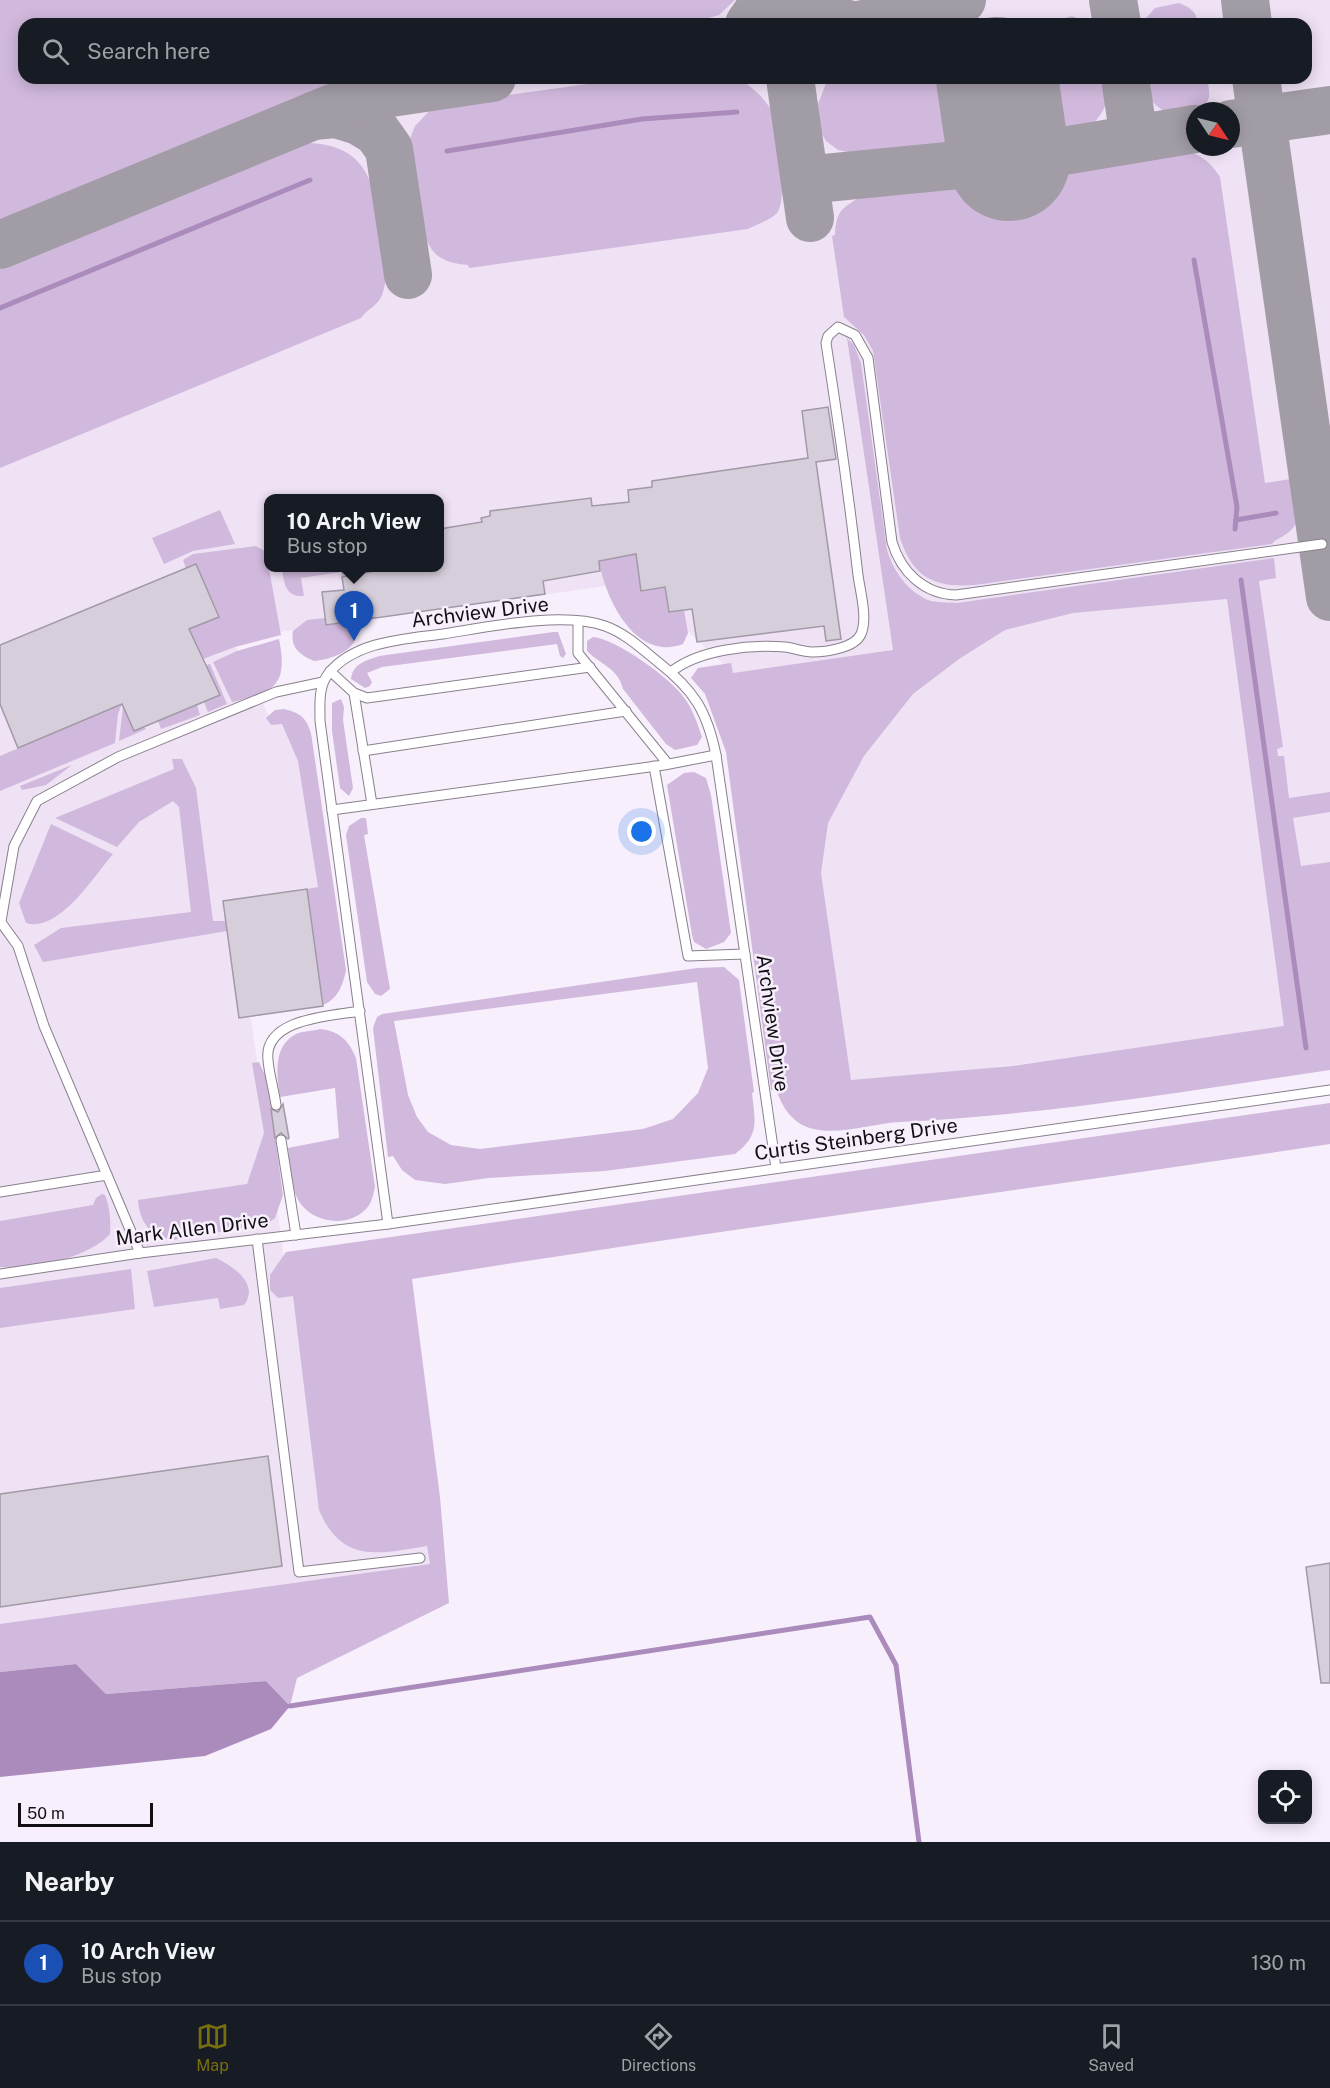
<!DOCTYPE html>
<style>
:root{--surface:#171b24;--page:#20242c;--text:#f1f3f6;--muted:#9ea1a6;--line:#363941;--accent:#776f0e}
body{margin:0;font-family:"Public Sans",sans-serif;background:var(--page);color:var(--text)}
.controls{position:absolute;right:18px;bottom:18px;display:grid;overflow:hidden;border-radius:12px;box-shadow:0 3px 15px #0003}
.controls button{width:54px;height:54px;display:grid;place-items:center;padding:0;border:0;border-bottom:2px solid var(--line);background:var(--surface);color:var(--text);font:30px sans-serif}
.compass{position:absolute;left:1186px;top:102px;width:54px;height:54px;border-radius:50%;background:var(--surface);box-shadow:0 3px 15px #0003;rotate:125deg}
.scale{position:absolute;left:18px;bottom:15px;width:135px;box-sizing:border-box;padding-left:6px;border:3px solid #131015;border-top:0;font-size:16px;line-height:21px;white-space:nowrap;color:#131015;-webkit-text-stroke:4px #f8effc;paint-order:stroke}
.you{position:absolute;left:642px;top:832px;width:21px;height:21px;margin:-15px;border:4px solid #fff;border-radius:50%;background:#1a73e8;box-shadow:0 0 0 9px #1a73e833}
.badge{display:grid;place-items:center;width:39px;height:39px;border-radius:50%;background:var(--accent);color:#fff;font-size:20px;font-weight:700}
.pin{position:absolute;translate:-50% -50px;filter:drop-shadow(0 2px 3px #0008)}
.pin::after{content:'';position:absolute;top:32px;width:21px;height:18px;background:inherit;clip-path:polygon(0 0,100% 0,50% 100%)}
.popup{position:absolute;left:264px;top:494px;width:180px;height:78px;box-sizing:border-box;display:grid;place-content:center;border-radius:12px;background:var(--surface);filter:drop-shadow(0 2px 4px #0005);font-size:20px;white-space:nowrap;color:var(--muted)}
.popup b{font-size:22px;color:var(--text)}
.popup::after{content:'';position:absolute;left:50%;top:100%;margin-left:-12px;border:12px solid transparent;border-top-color:var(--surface)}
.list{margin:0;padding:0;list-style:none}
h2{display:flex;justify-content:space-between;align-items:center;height:78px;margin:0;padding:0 24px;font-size:26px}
h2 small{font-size:20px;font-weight:400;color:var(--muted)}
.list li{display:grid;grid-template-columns:39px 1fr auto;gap:18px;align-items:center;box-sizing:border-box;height:84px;padding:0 24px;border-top:2px solid var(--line)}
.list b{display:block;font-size:22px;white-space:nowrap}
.list p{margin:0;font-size:20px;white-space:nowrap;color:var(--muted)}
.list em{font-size:20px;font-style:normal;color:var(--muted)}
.icon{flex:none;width:33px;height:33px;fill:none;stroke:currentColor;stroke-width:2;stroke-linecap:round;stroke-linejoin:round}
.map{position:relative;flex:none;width:1330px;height:1842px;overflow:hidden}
.search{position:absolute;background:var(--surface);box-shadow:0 3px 15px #0003;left:18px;right:18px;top:18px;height:66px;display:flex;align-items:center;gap:15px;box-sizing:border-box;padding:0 21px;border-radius:18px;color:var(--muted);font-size:22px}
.sheet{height:162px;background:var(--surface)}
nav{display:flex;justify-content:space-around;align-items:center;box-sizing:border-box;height:84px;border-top:2px solid var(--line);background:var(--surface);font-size:16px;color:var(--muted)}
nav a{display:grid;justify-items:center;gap:3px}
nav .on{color:var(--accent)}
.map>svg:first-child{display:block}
.built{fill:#efe2f5;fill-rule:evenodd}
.green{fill:#d1b9dd;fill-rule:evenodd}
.water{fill:#ab8bbb}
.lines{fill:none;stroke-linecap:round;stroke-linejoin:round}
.stream{stroke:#ab8bbb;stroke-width:5}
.taxiway{stroke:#a29ca6;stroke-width:48}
.runway{stroke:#a29ca6;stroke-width:122}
.building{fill:#d7cedb;stroke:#a199a6;stroke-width:1.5}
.service-casing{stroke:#88808c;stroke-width:11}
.service{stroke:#fff;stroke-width:9}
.labels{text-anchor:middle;stroke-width:5;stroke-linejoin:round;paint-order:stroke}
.street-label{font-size:20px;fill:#131015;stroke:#f8effc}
</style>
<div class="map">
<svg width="1330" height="1842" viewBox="0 0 1330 1842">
<rect width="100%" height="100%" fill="#f8effc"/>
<path class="built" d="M 0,0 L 1330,0 L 1330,863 L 1317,864 L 1330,1027 L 848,1085 L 733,673 L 634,582 L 252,636 L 234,643 L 269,716 L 290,710 L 323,886 L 307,889 L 323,1006 L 251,1017 L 286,1273 L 398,1256 L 440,1590 L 0,1644 ZM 24,24 L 1306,24 L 1306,78 L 24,78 ZM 1195,111 L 1231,111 L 1231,147 L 1195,147 ZM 268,498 L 440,498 L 440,568 L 268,568 Z"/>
<g class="green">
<polygon points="0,0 735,0 719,15 687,24 24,24 24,78 350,78 0,224"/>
<path d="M 1179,3 C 1191,8 1196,11 1198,24 L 1141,24 L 1155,8 Z"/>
<polygon points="1072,16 1091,24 1045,24"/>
<path d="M 631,78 L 737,78 C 752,85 769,103 775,117 C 781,131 787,202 777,213 C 770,220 756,225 748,229 L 469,268 L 468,265 C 444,263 431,257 424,232 L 421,232 L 409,141 L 415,126 L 435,105 Z"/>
<polygon points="828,78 968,78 972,109 966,123 955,136 944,143 858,154 838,150 826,141 820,130 818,104"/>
<path d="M 1030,78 L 1108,78 C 1115,128 1059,155 1036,111 C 1031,102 1032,88 1030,78 Z"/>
<path d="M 1140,78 L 1207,78 C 1208,84 1210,91 1209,97 C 1199,134 1146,114 1140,78 Z"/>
<path d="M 308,143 C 370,145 375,187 382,238 C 385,257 389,277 382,295 C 378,306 366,310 361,318 L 0,468 L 0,269 L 290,146 Z"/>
<path d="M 1184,150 C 1201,155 1210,161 1220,177 L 1265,483 L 1297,478 C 1300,497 1305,517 1290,531 C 1284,537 1275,539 1272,544 L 975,585 C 935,588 913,578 900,538 L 873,351 L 864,335 L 844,317 L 832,236 L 835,235 C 836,207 845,208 864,194 Z"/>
<path d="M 847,338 L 854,345 L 861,363 L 887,550 C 893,570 907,591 928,600 C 936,603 948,602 957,603 L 1274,558 L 1276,578 L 1259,581 L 1283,747 L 1277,749 L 1278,756 L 1284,756 L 1289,798 L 1330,792 L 1330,812 L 1293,818 L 1301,866 L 1330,862 L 1330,1070 C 1187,1091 1044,1115 901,1122 C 875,1123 845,1134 819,1130 C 795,1127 783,1110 776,1089 L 771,1090 L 726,752 L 705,694 L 691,678 L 698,668 L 731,663 L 733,673 L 893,650 ZM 1227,599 L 1284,1026 L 1012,1066 L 851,1080 L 821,873 L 828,823 L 864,756 L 913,694 L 959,659 L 1005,630 L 1073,613 Z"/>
<polygon points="220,510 235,544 193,551 164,564 152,538"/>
<path d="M 633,527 L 641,590 L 665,587 L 669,612 L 684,610 L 688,633 L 683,644 C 635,662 605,598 599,561 Z"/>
<polygon points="256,546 266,552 281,635 235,647 203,659 189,629 219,616 196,564 186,568 183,560 193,554"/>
<path d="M 282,568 L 391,568 L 342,577 L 341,572 L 301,578 L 304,596 C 285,597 284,583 282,568 Z"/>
<path d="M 325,618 L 326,625 L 354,620 C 355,625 357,631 356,636 C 354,652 328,660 314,661 C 300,655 290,648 293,631 L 307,620 Z"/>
<path d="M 553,632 L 558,632 L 566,654 L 563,658 L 560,656 L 557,644 L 382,667 L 367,673 L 372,682 L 370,686 L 365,688 L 351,679 C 353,663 366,661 379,656 Z"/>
<path d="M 593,637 C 616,639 667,676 682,695 C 692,707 697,722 702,737 L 697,745 L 675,750 L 666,744 L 623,689 C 618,668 601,665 587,651 L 587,641 Z"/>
<path d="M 279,639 C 288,683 276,693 232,702 L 213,662 L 237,651 Z"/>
<polygon points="210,664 227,704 208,712 204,702 220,695 206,665"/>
<polygon points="341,699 344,707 343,720 353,788 349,796 340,788 332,731 332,703"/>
<polygon points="122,704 118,714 115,743 0,791 0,756"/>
<polygon points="197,705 200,715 161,729 158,721"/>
<polygon points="123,706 146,729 119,741"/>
<path d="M 284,709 C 300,713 306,717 311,733 L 346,970 C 343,985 338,999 323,1005 L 307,889 L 318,887 L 298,761 L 282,724 L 271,725 L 266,718 L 275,710 Z"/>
<polygon points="172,759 182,759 196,788 213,921 225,921 227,931 43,962 34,945 61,928 191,912 179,807 173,801 139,822 117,847 55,818 174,769"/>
<polygon points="72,765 46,785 22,790 20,786"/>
<polygon points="694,772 706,778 711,795 731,933 724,942 706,949 694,942 692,935 667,785 684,773"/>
<polygon points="361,818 366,818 368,834 364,835 390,989 381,996 375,994 367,982 346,835 349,826"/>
<path d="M 51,824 L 113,854 C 94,876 59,933 26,923 L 19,903 Z"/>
<path d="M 724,967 L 739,980 L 754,1092 L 752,1093 C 755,1121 760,1136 735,1154 L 605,1171 L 489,1178 L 445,1184 L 415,1180 L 402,1170 L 393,1156 L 388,1157 L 373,1028 L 377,1017 L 382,1014 L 697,968 ZM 697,982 L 708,1068 L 698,1093 L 673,1119 L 643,1129 L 480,1149 L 451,1145 L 428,1132 L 417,1117 L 408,1095 L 394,1021 Z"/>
<path d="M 320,1029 C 340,1031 349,1041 356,1058 L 375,1187 C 373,1195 372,1203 366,1209 C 348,1228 314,1223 300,1203 C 290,1188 290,1166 288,1148 L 339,1138 L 335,1088 L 280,1097 C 277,1075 272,1047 296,1034 C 302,1031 313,1031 320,1029 Z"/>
<path d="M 259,1062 L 268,1082 L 283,1195 L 275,1218 L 267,1224 L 173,1240 C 150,1236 140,1223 138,1200 L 247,1184 L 264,1133 L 252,1063 Z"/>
<path d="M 1330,1103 L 1330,1144 C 1024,1190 717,1230 412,1279 L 440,1497 L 449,1603 L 297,1678 L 290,1706 L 266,1681 L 106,1694 L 76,1664 L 0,1672 L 0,1624 L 430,1564 L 427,1546 C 379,1554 342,1564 319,1510 L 293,1296 L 278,1298 L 270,1290 L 270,1275 L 286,1252 Z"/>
<path d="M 102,1194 L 105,1195 C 110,1208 111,1221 110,1234 C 89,1258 31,1270 0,1267 L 0,1221 L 93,1205 L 96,1198 Z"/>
<path d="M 216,1258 C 233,1266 260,1284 244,1305 L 220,1309 L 218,1298 L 154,1307 L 147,1271 Z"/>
<polygon points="131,1269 135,1309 0,1328 0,1288"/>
</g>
<polygon class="water" points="76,1664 106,1694 266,1681 290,1706 271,1729 205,1756 0,1777 0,1672"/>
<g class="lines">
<g class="stream">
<polyline points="447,151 642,119 737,112"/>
<polyline points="1194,260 1237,507 1235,529"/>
<polyline points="0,308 310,180"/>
<polyline points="1236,520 1276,513"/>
<polyline points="1241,580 1306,1048"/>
<polyline points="290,1706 870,1617 896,1665 919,1842"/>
</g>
<g class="taxiway">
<polyline points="796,0 817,16 848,24"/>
<polyline points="1113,0 1117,24"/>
<polyline points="1245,0 1248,24"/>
<polyline points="749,24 766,0"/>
<polyline points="863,24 912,17 962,0"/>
<polyline points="790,78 810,218"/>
<polyline points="1125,78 1134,138"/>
<polyline points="1256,78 1330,597"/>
<polyline points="313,116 336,114 359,121 377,132 389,149 408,275"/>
<polyline points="1231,124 1330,110"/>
<polyline points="805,180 1009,160 1195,129"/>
<polyline points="0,245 357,98 492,78"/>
</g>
<polyline class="runway" points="997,78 1009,160"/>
</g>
<g class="building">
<polygon points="828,407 836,459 816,462 841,639 826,641 824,626 697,642 692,609 669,612 665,587 641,591 636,554 599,561 600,571 543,581 545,594 326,625 322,592 344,590 342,577 395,567 440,567 440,529 482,522 481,518 490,516 490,511 591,498 592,506 629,502 628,490 652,487 652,481 808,458 802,411"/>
<polygon points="196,564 219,617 189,629 220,695 134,731 122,704 18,748 0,704 0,645"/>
<polygon points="307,889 323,1006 239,1018 223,901"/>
<polygon points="283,1104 289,1138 288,1139 281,1133 275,1138 271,1109 278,1112"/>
<polygon points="268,1456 282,1566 0,1607 0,1494"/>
<polygon points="1330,1563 1330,1683 1321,1683 1306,1567"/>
</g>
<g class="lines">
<defs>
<g id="service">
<polyline points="578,621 578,653 668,764"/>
<polyline points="330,671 354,693 367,698 590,667"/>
<path d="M 671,672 C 698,650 750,644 785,647 C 794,648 803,652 812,652 C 826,652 855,648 861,634 C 868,618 860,591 858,575 C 849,497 838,420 826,343 L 828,336 L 838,327 L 855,335 L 868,358 L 892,542 C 901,572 924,594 956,595 L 1322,544"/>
<polyline points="354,693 372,804"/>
<polyline points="363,751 626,711"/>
<polyline points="654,766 688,956 745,954"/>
<polyline points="332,810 664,765 716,755"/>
<polyline points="0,921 18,946 44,1026 140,1253"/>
<polyline points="1,921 14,846 37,801 118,757 276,692 323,682"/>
<path d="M 276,1105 C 274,1090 269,1074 268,1060 C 263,1018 332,1016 360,1011"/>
<polyline points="281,1140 296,1235"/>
<polyline points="0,1192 107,1175"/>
<path d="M 388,1224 L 320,721 C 320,704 318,686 329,673 C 355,641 405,639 443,634 C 488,627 562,611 605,626 C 625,633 642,649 658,662 C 694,690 707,711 716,755 L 776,1168"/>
<polyline points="257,1239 299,1572 420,1558"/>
<polyline points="0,1274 140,1253 388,1224 1330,1090"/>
</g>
</defs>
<use href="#service" class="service-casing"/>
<use href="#service" class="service"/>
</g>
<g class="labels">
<g class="street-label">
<text transform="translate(480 612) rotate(-7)" y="7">Archview Drive</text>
<text transform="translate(773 1023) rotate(82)" y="7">Archview Drive</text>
<text transform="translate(856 1139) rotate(-8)" y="7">Curtis Steinberg Drive</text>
<text transform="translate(192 1229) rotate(-7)" y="7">Mark Allen Drive</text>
</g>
</g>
</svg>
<div class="controls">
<button><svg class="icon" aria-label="locate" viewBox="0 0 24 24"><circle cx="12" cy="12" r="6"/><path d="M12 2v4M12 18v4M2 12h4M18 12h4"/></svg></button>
</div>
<svg class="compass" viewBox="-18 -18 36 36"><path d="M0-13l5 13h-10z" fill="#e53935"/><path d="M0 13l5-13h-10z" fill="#9ea1a6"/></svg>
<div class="scale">50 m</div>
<div class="you"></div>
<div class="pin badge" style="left:354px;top:641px;background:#1a4fb4">1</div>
<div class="popup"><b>10 Arch View</b>Bus stop</div>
<div class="search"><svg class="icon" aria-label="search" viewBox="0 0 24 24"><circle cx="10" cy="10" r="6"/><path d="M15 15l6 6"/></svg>Search here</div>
</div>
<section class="sheet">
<h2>Nearby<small></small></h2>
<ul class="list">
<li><span class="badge" style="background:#1a4fb4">1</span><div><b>10 Arch View</b><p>Bus stop</p></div><em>130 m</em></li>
</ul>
</section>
<nav>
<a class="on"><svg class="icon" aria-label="map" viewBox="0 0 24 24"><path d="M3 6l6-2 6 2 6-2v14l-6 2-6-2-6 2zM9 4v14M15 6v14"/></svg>Map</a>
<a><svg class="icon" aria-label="directions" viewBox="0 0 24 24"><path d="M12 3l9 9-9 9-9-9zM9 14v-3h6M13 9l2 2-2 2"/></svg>Directions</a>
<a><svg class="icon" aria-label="saved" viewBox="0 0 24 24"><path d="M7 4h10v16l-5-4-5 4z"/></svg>Saved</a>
</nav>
